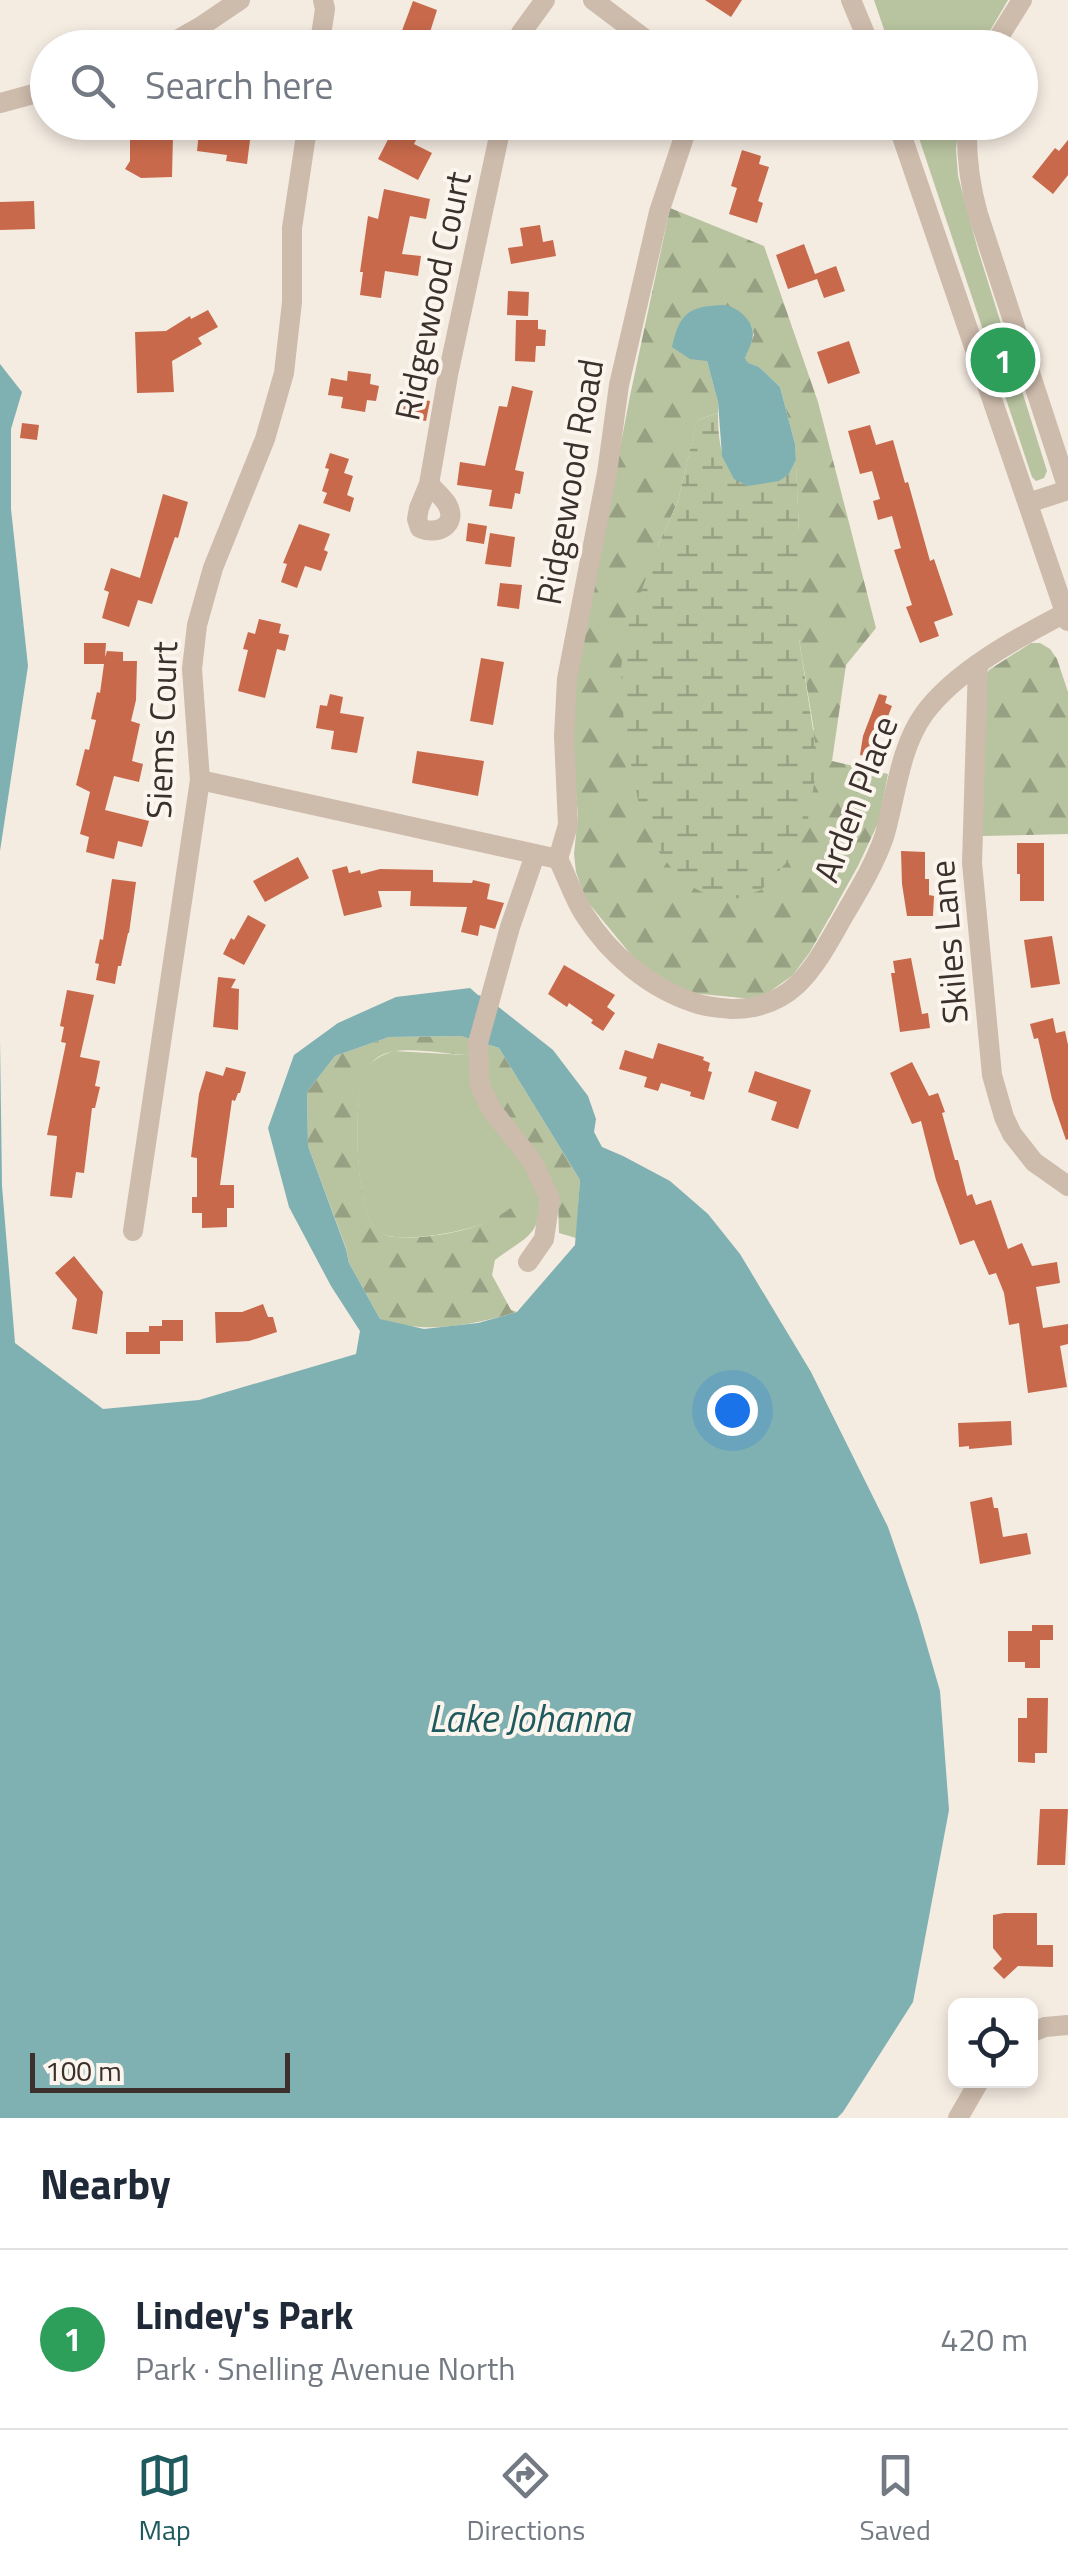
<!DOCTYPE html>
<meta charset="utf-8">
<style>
:root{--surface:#fff;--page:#f6f6f7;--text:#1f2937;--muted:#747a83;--line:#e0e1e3;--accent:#1f5a5e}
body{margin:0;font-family:"Titillium Web",sans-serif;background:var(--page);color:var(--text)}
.controls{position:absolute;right:30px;bottom:30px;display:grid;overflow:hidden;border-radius:15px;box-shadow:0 5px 15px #0003}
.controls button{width:90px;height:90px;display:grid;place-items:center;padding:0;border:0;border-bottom:2px solid var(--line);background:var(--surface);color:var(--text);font:50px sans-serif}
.scale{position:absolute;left:30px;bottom:25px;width:260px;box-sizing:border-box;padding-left:10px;border:5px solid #3b302b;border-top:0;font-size:28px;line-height:35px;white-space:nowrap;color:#3b302b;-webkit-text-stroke:8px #fbf5ee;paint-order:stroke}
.you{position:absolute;left:732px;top:1410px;width:35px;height:35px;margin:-25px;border:8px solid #fff;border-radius:50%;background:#1a73e8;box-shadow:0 0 0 15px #1a73e833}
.badge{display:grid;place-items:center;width:65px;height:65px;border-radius:50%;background:var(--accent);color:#fff;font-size:32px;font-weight:700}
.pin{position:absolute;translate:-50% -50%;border:5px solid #fff;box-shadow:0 2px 10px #0006}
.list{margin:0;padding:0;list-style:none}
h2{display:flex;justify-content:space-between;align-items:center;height:130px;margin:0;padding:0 40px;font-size:42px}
h2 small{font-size:32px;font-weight:400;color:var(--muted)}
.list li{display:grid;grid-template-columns:65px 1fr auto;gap:30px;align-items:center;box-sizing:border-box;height:180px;padding:0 40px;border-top:2px solid var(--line)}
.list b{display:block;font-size:38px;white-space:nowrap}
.list p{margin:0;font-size:32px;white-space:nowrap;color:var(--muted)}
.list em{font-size:32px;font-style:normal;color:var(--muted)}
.icon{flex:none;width:55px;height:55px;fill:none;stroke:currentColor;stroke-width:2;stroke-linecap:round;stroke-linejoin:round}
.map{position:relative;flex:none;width:1068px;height:2118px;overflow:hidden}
.search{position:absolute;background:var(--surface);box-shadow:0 5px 15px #0003;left:30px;right:30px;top:30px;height:110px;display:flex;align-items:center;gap:25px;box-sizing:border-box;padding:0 35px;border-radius:55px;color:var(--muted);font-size:38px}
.sheet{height:310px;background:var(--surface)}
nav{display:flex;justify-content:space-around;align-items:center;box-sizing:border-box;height:140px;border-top:2px solid var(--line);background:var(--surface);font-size:28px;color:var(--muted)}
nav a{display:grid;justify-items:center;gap:5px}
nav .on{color:var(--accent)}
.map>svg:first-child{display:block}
.green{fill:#b8c4a0}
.forest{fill:url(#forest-firs);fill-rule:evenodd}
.wetland{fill:url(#wetland-marsh)}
.water{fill:#7fb0b2;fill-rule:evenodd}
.building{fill:#c8694b}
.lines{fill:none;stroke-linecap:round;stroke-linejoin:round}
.minor{stroke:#cdbbac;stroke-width:20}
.labels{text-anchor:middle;stroke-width:8;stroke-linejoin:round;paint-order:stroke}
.street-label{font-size:35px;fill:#3b302b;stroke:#fbf5ee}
.water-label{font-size:38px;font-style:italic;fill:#1f5a5e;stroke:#fbf5ee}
</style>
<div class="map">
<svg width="1068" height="2118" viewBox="0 0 1068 2118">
<defs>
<pattern id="forest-firs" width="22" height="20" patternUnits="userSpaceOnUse" patternTransform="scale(2.5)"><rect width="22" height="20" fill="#b8c4a0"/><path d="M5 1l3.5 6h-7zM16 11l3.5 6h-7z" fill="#97a083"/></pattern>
<pattern id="wetland-marsh" width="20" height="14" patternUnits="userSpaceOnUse" patternTransform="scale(2.5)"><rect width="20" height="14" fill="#b8c4a0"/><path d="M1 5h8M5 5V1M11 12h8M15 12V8" fill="none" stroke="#97a083"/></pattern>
</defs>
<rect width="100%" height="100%" fill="#f4ebe1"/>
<g class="green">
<polygon points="874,0 1008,0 980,48 890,47"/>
<polygon points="914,123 959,123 956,149 958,176 978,250 1047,471 1044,478 1036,481 1032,477"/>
<path d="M 394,1051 L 465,1055 L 471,1054 L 539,1191 C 524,1200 508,1211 493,1220 C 473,1230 398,1246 379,1232 C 354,1214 353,1101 364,1073 C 370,1060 382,1055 394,1051 Z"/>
</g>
<g class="forest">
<path d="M 670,208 L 764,246 L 818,402 L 876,628 L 846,665 L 832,761 L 888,774 L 879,821 L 858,866 L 810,952 L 793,975 L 768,993 L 752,999 L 691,993 L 660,980 L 637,962 L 586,900 L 576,872 L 574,854 L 578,816 L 573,758 L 574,700 L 578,667 L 630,396 ZM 751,325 L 754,335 L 745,358 L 748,364 L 759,367 L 780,387 L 795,444 L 799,532 L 799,639 L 814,731 L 658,546 L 678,501 L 696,425 L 700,419 L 718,413 L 718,402 L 707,361 Z"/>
<polygon points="1031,643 1040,643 1050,649 1057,659 1068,692 1068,834 982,836 985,678 989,670"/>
<path d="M 461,1036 L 474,1040 L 471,1054 L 466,1055 C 443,1054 402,1045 382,1055 C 375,1058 369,1065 366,1071 C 352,1098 355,1205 376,1229 C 381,1234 389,1237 396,1237 C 422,1240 471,1231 494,1219 C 510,1210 522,1198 539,1191 C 544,1236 525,1237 495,1260 L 492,1275 L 511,1310 L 517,1312 C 471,1325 426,1335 380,1319 L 349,1263 L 346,1248 L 308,1146 L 307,1092 L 335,1056 L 389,1037 Z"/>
<polygon points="483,1043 499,1048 580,1180 576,1238 559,1233 558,1201 489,1089"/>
</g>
<path class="wetland" d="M 718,413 C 718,442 721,471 748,486 L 789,474 L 796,460 L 799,532 L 799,639 L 818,762 L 806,830 L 797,851 L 761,890 L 724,903 L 682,882 L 659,852 L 643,825 L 624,728 L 621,667 L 629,624 L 658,546 L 678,501 L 696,424 L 700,419 Z"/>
<g class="water">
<path d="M 725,305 C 737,307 753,320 753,334 C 753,341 748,351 745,358 L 748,363 L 759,367 L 780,387 L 795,444 L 796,460 L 789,474 L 779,481 L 748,486 L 734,479 L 722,456 L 718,402 L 707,361 L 690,359 L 672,347 C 680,312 689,306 725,305 Z"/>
<polygon points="0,364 22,392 11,429 11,509 28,666 0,851"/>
<path d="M 470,988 L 478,995 L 486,997 L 553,1050 L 588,1096 L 596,1119 L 594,1132 L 602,1147 L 623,1156 L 670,1181 L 708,1214 L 740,1254 L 811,1372 L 888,1527 L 918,1615 L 940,1691 L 949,1810 L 913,2002 L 843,2112 L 837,2118 L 0,2118 L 0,1040 L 2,1186 L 15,1343 L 103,1409 L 199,1400 L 356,1354 L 360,1331 L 331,1286 L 289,1207 L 268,1128 L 294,1055 L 338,1023 L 396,997 ZM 461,1036 L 499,1048 L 580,1180 L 575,1245 L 517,1312 L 478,1323 L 424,1329 L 380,1319 L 349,1263 L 346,1249 L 308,1146 L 307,1092 L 335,1056 L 389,1037 Z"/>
</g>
<g class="building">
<polygon points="705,0 742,0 731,17"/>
<polygon points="413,1 437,10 425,48 399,48 400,36"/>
<polygon points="200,122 245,122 244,132 251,132 247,164 226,161 227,155 197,151"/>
<polygon points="397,122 425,122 414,144 432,153 418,180 378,159"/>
<polygon points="157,134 173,135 172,177 141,178 125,169 130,161 130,135"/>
<polygon points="1068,140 1068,175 1053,194 1032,177 1055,148 1059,151"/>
<polygon points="742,150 761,156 759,164 769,167 758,201 763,203 757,223 729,214 737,188 731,186"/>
<polygon points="384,189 430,199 426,219 410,216 402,254 421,256 418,276 385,271 381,298 360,295 363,272 360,272 368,216 378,219"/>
<polygon points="34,201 35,229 0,230 0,202"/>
<polygon points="540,225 543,242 553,240 556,256 511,264 508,248 523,246 520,228"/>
<polygon points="804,244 815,274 836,266 845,291 824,298 817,279 788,289 776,255"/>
<polygon points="508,291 529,292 528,316 507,315"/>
<polygon points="208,310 218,327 198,338 202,344 172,361 174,392 137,393 135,332 166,331 190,316 191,319"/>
<polygon points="516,320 538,320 538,329 546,330 545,346 536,346 535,362 515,361"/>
<polygon points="849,341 860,373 828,384 817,352"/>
<polygon points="348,371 371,374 370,384 379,386 376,401 367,400 365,412 341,408 343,397 328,395 331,378 347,381"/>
<polygon points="512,386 533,391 515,470 524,472 520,494 515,493 512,509 489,506 492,490 457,485 460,462 485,466 499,406 507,407"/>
<polygon points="415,398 430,401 426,421 397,416 400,399 414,401"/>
<polygon points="22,423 39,425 37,440 20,438"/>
<polygon points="870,425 876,445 893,440 905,483 908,482 930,561 934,559 953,615 934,622 939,636 920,643 906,607 912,605 894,550 901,548 892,516 878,520 873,501 880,499 872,471 860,474 848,431"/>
<polygon points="330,453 349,459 344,473 353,476 347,495 354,498 350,512 323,503 327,493 322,491 329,469 325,468"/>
<polygon points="163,494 188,502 178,538 175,537 152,604 138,600 129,627 102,618 109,592 104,590 111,568 140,578"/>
<polygon points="468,523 487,526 484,544 466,541"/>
<polygon points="299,524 330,534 324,550 328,552 321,571 305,566 297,588 281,582 287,564 283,563"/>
<polygon points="490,533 515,537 511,567 485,564"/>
<polygon points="500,583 522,585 519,609 497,606"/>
<polygon points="259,619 281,624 279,633 289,635 285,651 277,649 265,698 238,691 248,650 243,649 248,632 255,634"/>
<polygon points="84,643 106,643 105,657 107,651 123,652 123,661 137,661 136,700 131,721 140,724 132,761 143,764 139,782 114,776 105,810 149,821 142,847 118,841 114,859 86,852 89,837 80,834 90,792 76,785 85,749 89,750 96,720 91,719 97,692 100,693 104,664 84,664"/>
<polygon points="481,658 504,662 493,725 470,721"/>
<polygon points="330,694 343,697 340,713 364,717 357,753 331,749 334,731 316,728 320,705 327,706"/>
<polygon points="879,694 887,696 885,703 892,706 882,732 880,731 875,758 860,755 863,736"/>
<polygon points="417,751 484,761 478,796 412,783"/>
<polygon points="1017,843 1044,843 1044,901 1020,901 1020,874 1017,874"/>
<polygon points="901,851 925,852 925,879 929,879 929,895 934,896 933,916 907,916 902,884"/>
<polygon points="298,857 309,878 265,902 253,881"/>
<polygon points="347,866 349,873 360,870 361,874 380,869 433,870 433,882 472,883 473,880 490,884 487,899 504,903 495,929 480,925 478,936 461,932 467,907 410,906 411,891 378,891 382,907 344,916 332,870"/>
<polygon points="112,879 136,882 129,933 128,933 121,966 118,966 115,984 96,980 99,964 95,963 100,939 103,940"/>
<polygon points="248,915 266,925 244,965 223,954 231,938 234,940"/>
<polygon points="1052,936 1060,984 1031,988 1024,940"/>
<polygon points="911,958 922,1014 928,1013 930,1028 900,1032 891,973 895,973 893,961"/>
<polygon points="564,965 615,995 607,1007 615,1013 603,1031 591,1023 593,1020 569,1003 567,1007 548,994"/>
<polygon points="218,977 236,979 231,988 239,989 238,1030 213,1027"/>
<polygon points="67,990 94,995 80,1057 100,1061 95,1086 100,1087 95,1108 92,1108 84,1173 76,1172 72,1198 50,1196 57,1136 47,1135 66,1043 61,1042 64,1027 60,1026"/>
<polygon points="1053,1018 1056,1033 1065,1031 1068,1045 1068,1139 1066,1140 1052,1099 1038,1038 1034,1039 1030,1024"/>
<polygon points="658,1043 704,1057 703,1060 710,1063 708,1071 712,1072 704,1100 690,1096 691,1092 661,1083 658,1091 644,1087 647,1077 619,1069 625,1050 653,1059"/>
<polygon points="912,1062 929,1096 938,1093 945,1112 942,1113 955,1160 958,1160 967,1196 972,1194 976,1205 991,1200 1008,1249 1022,1243 1032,1266 1057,1262 1060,1283 1036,1287 1043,1328 1068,1324 1068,1344 1060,1346 1067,1387 1028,1393 1019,1323 1009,1325 1004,1293 996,1273 989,1275 974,1240 960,1245 936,1180 921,1121 912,1124 890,1073"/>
<polygon points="226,1067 246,1072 240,1093 238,1093 235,1101 232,1100 220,1185 234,1185 234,1208 227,1208 227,1227 202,1228 202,1213 192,1213 192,1197 197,1197 197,1158 191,1157 199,1094 206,1071 223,1076"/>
<polygon points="755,1071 811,1090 798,1129 771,1120 777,1102 748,1092"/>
<polygon points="74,1256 103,1292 97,1334 72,1329 77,1299 55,1273"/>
<polygon points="263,1304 268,1317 273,1317 277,1332 249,1341 216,1343 215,1312 242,1312"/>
<polygon points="162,1320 183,1320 183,1341 160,1341 160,1354 126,1354 126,1332 149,1332 149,1326 162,1326"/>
<polygon points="1011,1421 1012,1445 969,1449 969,1446 959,1447 958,1423"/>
<polygon points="992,1497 994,1508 998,1508 1003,1537 1027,1533 1031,1554 980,1564 970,1502"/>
<polygon points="1032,1625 1053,1625 1053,1640 1040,1640 1040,1668 1025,1668 1025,1662 1008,1662 1008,1631 1032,1631"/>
<polygon points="1027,1698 1048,1698 1047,1753 1035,1753 1035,1763 1018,1762 1018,1718 1027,1718"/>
<polygon points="1040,1809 1068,1809 1065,1865 1037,1865"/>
<polygon points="1004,1913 1037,1913 1037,1945 1053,1945 1053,1967 1018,1966 1004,1979 993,1968 1002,1959 993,1948 993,1915"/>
</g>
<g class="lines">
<g class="minor">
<polyline points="593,0 657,48"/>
<polyline points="851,0 871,48"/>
<polyline points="163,48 200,27 240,0"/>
<polyline points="319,48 325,9 323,0"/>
<polyline points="518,48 521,33 545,0"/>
<polyline points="992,48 1022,0"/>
<polyline points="0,103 48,90"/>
<polyline points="897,122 1068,621"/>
<path d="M 967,122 C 966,155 969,183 978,214 L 1068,489"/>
<path d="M 429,484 C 434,490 442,496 447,504 C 459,525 437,536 420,528 L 417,519 L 419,508 L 429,484 L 448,375 L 502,122"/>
<polyline points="1028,503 1068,490"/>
<polyline points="978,664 972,863 992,1075 1004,1117 1012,1134 1034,1162 1068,1186"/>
<path d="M 200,780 L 558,859 C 567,877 574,898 584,914 C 610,955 649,988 695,1003 C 707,1007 719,1008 732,1009 C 798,1009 817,961 846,912 C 860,888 875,863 884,837 C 896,797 899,749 924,714 C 955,671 1019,637 1065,613"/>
<polyline points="558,859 568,825 564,736 567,679 607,473 619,385 659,212 689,122"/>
<polyline points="133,1231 200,780 192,669 197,625 213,568 265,439 284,373 292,302 292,228 308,122"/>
<polyline points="528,1262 544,1239 550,1199 532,1161 492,1110 480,1086 478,1043 510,927 535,855"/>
<polyline points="1030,2033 1045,2027 1068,2025"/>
<polyline points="958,2118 980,2080"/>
</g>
</g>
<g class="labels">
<g class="street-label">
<text transform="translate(433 296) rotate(-78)" y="12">Ridgewood Court</text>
<text transform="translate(570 482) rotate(-80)" y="12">Ridgewood Road</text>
<text transform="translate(162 730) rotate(-88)" y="12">Siems Court</text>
<text transform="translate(856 799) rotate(-69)" y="12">Arden Place</text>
<text transform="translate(949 942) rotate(-95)" y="12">Skiles Lane</text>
</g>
<g class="water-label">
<text x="529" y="1732">Lake Johanna</text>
</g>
</g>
</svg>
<div class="controls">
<button><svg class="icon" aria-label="locate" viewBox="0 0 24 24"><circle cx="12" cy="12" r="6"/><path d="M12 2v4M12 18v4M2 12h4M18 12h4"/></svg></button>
</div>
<div class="scale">100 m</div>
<div class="you"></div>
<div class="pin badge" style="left:1003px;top:360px;background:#2e9e5b">1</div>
<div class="search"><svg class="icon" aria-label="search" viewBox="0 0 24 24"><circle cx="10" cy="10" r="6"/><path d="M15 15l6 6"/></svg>Search here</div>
</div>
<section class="sheet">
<h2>Nearby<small></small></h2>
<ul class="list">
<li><span class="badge" style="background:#2e9e5b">1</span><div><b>Lindey's Park</b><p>Park · Snelling Avenue North</p></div><em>420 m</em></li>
</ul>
</section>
<nav>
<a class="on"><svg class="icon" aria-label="map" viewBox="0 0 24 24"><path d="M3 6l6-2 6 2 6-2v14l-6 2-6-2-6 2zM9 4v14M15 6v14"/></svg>Map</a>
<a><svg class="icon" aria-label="directions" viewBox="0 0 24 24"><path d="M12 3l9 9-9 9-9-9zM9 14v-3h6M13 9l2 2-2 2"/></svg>Directions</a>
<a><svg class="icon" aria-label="saved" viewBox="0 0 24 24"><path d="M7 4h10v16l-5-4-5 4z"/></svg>Saved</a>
</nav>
